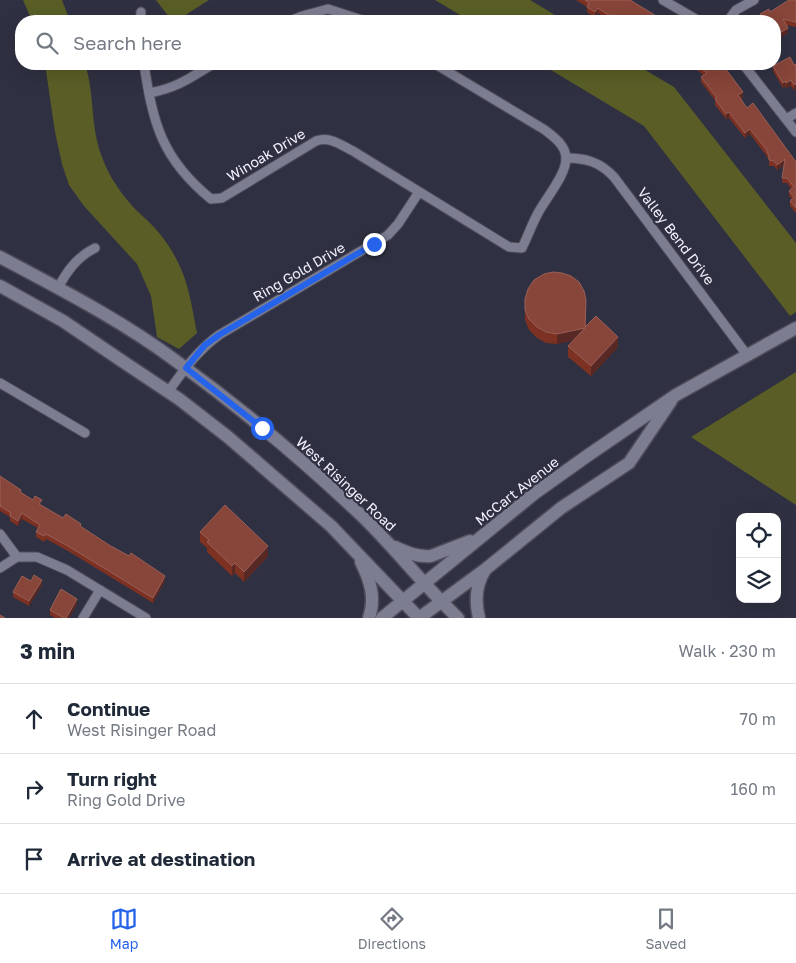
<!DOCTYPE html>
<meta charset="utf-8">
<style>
:root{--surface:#fff;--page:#f6f6f7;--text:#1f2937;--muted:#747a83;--line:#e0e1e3;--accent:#2563eb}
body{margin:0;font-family:"Golos Text",sans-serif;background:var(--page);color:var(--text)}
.controls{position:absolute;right:15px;bottom:15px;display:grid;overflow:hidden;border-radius:10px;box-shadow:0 5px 20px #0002}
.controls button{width:45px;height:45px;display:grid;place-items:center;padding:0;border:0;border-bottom:1px solid var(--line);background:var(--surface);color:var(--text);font:25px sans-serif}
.stop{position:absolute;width:15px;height:15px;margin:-11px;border:4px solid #2563eb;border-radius:50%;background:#fff}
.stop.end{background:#2563eb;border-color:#fff;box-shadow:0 1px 5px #0008}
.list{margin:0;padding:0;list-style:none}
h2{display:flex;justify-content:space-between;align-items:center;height:65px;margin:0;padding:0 20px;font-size:21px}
h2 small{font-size:16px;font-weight:400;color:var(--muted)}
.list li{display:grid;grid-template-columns:32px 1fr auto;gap:15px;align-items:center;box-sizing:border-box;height:70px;padding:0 20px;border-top:1px solid var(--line)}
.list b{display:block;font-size:19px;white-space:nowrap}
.list p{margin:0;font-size:16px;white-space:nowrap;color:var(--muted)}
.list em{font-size:16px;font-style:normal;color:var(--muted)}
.icon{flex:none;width:28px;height:28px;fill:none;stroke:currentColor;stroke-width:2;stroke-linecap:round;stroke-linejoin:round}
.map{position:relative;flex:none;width:796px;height:618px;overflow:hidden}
.search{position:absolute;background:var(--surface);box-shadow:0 5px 20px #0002;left:15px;right:15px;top:15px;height:55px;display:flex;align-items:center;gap:12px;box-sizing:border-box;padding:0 18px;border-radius:20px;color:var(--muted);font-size:19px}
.sheet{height:275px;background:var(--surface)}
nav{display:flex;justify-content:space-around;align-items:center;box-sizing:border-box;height:70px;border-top:1px solid var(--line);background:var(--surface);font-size:14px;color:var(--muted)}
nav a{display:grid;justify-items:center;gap:2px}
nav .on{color:var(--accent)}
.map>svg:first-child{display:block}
.green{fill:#5a5e26}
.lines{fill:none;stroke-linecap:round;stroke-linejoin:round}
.street-casing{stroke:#4c4c5a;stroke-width:11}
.secondary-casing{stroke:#4c4c5a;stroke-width:15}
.street{stroke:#7c7d91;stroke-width:9}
.secondary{stroke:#7c7d91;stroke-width:12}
.wall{fill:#7c3122}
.shaded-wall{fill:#582824}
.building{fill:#884539;stroke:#996058}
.route{stroke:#2563eb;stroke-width:6}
.labels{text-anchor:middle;stroke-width:4.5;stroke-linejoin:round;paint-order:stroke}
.street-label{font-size:14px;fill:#f1f2fd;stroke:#2f3041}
</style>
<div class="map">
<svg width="796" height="618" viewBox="0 0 796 618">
<rect width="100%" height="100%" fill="#2f3041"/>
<g class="green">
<polygon points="23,0 62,0 70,21 32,21"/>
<polygon points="156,0 209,0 176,21 172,21"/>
<polygon points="435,0 530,0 565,21 470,21"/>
<path d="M 45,64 L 85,64 C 95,94 90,127 102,157 C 109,177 122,195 137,211 C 146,219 156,228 163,238 C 187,270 190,296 197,333 L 179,349 L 157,337 L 151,296 L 137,264 L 84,206 L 69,185 L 62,164 L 55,132 Z"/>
<polygon points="541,64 635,64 674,87 796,243 796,312 790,316 644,126"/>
<polygon points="796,372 796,505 691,437"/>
</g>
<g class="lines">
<defs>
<g id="street">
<polyline points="663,0 699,21"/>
<polyline points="140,21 141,12"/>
<polyline points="290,21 302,16 328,9 365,21"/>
<polyline points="728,21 736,10 754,0"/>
<path d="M 144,64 C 153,124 162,159 211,199 L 222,198 L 316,141 C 329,136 341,145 353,151 L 509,247 L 522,248 C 528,236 532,224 538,213 C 546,198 567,174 566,157 C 565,145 554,137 545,130 L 435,64"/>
<polyline points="743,64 796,132"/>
<path d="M 149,93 C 177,88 190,78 213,64"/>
<polyline points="786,119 796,113"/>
<path d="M 566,158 C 586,158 600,162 614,177 L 747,355"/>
<path d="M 58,288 C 67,271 77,257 95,248"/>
<polyline points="0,383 85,433"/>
<path d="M 168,392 C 183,371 197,351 219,335 L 388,235 L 398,224 L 419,192"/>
<polyline points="0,534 17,557"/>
<polyline points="0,568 17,557 37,557 67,570 146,618"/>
<polyline points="83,618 100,590"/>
</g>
<g id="secondary">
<path d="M 0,257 C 60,289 121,320 176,361 C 241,408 304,461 362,516 C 396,549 424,586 458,618"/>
<polyline points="0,286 63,321 125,363 179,399 228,437 331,526 419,618"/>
<path d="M 395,547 C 408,553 417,557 431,556 L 470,541"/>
<path d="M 361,562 C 370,580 376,598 369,618"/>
<polyline points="382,618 535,493 587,456 676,395 796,328"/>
<polyline points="419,618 487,568 561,508 629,463 671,401"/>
<path d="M 479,618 C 475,602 476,584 485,570"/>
</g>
</defs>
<use href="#street" class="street-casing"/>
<use href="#secondary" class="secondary-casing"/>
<use href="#street" class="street"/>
<use href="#secondary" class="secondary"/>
</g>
<g class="wall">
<polygon points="576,0 630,0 658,17 668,21 611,21 598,13 595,18 587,12 587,7"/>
<polygon points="796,0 796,27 786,25 788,33 760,17 760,14 770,12"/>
<polygon points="690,64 722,64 743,97 741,99 747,108 796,162 796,213 790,206 790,201 792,199 789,196 789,191 791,189 787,183 782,183 784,165 777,170 774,166 769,166 769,160 766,155 750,134 745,138 729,118 726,119 715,105 715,100 701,82 701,77 703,75"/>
<polygon points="796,64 796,89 794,90 791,86 786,88 785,86 783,88 773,71 773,66 794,65"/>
<polygon points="525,299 586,310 586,327 618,347 591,376 568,357 568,346 573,340 557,344 546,343 537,338 529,330 525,320"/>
<polygon points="0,476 21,493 63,518 81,527 165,581 153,603 68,551 46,539 44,542 36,537 36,532 38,528 22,519 18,526 10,521 10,517 0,511"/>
<polygon points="200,532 268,556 244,582 235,573 232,576 207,552 207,548 200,542"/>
<polygon points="31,581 42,585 29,606 13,597 13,592"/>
<polygon points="77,604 69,618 55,618 50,615 50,610"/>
</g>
<g class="shaded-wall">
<polygon points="598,8 598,13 595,18 595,12"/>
<polygon points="788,28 788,33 775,41 775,36"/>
<polygon points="791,80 791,86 786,88 786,83"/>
<polygon points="785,81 785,86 783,88 783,83"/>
<polygon points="796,84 796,89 794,90 794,85"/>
<polygon points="743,92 743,97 738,101 738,95"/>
<polygon points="729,112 729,118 726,119 726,114"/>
<polygon points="750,129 750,134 745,138 745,133"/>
<polygon points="785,159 785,164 777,170 777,165"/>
<polygon points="585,328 585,338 557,344 557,334"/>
<polygon points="618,337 618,347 591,376 591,366"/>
<polygon points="22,513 22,519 18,526 18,521"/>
<polygon points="268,546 268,556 244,582 244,572"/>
<polygon points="235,563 235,573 232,576 232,566"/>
<polygon points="165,576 165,581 153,603 153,598"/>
<polygon points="42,580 42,585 29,606 29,601"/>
<polygon points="77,599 77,604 69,618 66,618"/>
</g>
<g class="building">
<polygon points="585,0 630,0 658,17 659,16 668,21 626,21 617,16 615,19 598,8 595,12 587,7 589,3"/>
<polygon points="789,0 796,0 796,22 783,19 788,28 775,36 775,21 752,21 761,16 760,14 769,9 770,12"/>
<polygon points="790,57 794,65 796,64 796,84 794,85 791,80 786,83 785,81 783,83 773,66"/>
<polygon points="696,64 722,64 743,92 738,95 747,108 753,103 796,162 796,208 790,201 794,197 789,191 794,187 787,178 782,178 785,159 777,165 774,161 769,160 769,156 766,149 750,129 745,133 729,112 726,114 715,99 717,98 701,77 707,73"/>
<polygon points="553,272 562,273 571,276 579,282 584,291 586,300 585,327 596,316 618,337 591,366 568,346 585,328 557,334 546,332 537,327 529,319 525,310 525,299 528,289 534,280 544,274"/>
<polygon points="0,476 21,490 20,492 33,500 35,496 42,500 39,504 63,518 66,514 81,524 80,526 109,545 129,556 131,553 165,576 153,598 68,546 46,534 44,536 36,532 40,525 22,513 18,521 10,516 11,513 0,506 1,505 0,504"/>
<polygon points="225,505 268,546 244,572 235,563 232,566 207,542 209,540 200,532"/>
<polygon points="34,575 42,580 29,601 13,592 22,576 31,581"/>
<polygon points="61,589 77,599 66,618 64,618 50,610"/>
<polygon points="0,615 5,618 0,618"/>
</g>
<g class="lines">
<polyline class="route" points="262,428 186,368 205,345 219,335 374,244"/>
</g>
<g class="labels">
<g class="street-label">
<text transform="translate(266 155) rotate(-31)" y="5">Winoak Drive</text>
<text transform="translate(676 236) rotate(53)" y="5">Valley Bend Drive</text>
<text transform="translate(299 272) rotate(-30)" y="5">Ring Gold Drive</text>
<text transform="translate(346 484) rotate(43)" y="5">West Risinger Road</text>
<text transform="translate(517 491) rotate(-38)" y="5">McCart Avenue</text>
</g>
</g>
</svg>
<div class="controls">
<button><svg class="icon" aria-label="locate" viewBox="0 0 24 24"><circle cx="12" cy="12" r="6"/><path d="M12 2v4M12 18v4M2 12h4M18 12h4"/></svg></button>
<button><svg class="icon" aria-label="layers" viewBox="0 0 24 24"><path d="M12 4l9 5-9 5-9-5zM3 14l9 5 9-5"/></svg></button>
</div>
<div class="stop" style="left:262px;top:428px"></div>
<div class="stop end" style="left:374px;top:244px"></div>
<div class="search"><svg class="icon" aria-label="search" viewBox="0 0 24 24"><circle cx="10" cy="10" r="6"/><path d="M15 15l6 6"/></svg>Search here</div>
</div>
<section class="sheet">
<h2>3 min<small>Walk · 230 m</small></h2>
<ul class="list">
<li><svg class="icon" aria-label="ahead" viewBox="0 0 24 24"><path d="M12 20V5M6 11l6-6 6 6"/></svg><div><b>Continue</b><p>West Risinger Road</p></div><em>70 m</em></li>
<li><svg class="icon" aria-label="right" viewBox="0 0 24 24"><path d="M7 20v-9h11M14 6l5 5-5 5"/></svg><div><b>Turn right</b><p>Ring Gold Drive</p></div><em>160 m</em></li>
<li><svg class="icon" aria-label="arrive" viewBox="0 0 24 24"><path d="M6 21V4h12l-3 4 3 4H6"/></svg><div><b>Arrive at destination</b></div></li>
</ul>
</section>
<nav>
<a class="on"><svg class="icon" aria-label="map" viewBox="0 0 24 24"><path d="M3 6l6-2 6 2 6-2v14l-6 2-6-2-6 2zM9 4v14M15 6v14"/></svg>Map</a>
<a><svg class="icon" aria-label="directions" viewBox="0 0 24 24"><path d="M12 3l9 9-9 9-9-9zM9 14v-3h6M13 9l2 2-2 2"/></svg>Directions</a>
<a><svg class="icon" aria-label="saved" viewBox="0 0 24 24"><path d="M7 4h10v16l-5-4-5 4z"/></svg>Saved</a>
</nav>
